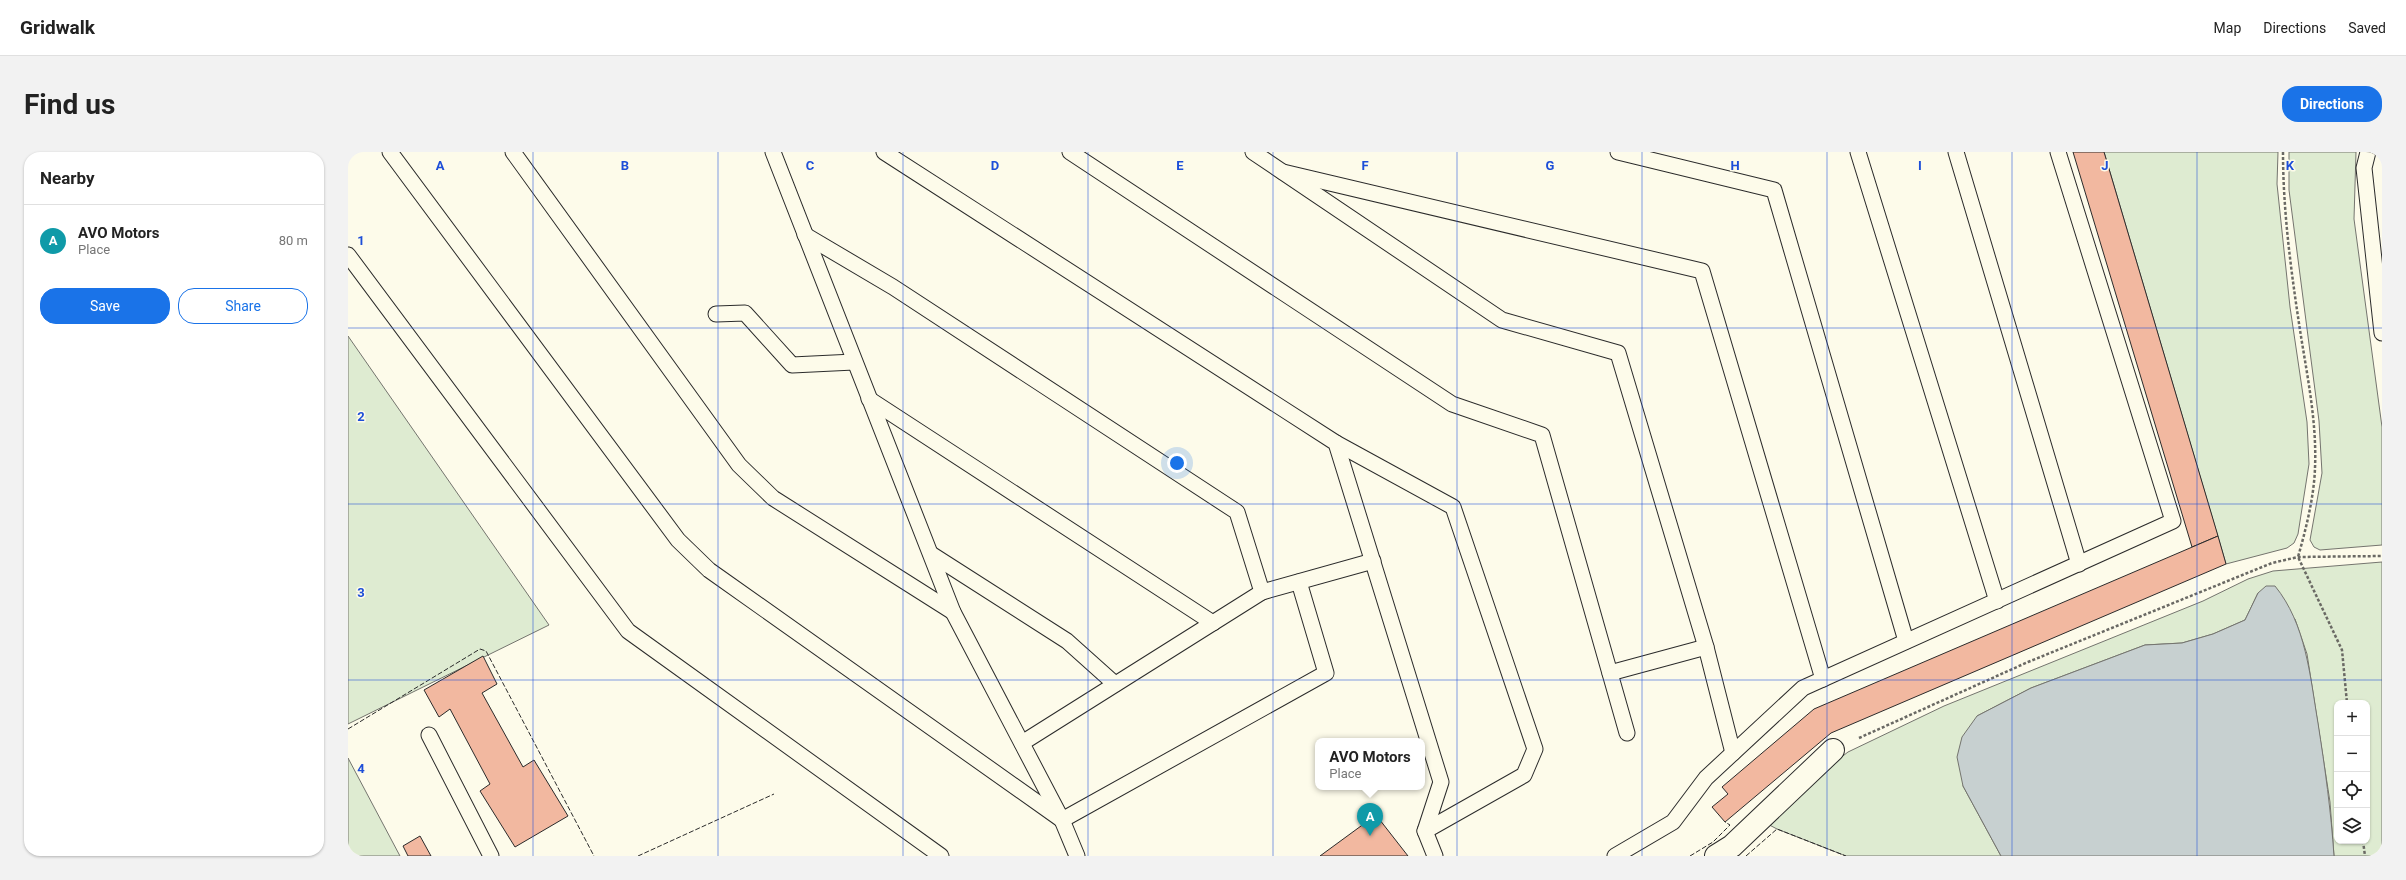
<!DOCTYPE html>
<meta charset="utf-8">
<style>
:root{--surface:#fff;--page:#f2f2f2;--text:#222;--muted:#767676;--line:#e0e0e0;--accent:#1a73e8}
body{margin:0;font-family:Roboto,sans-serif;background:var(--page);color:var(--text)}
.controls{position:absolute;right:12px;bottom:12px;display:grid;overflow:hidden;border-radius:8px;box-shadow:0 1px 3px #0004}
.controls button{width:36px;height:36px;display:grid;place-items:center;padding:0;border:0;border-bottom:1px solid var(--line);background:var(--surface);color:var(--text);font:20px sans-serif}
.you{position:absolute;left:829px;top:311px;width:14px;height:14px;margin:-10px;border:3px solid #fff;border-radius:50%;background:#1a73e8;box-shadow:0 0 0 6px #1a73e833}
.badge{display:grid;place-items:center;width:26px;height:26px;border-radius:50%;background:var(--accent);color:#fff;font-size:13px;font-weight:700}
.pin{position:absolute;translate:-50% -33px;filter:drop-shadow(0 1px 2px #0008)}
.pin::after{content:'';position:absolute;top:21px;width:14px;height:12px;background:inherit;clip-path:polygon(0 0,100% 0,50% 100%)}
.popup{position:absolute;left:967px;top:586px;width:110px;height:52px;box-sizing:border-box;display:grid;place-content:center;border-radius:8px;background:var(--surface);filter:drop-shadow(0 1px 3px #0005);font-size:13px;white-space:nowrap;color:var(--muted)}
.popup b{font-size:15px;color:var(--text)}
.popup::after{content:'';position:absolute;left:50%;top:100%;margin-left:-8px;border:8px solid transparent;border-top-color:var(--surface)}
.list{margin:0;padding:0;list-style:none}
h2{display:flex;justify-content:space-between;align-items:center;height:52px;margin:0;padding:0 16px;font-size:17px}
h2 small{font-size:13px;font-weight:400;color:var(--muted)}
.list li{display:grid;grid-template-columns:26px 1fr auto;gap:12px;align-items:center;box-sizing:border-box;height:72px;padding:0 16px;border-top:1px solid var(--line)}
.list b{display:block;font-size:15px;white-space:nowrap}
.list p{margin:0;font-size:13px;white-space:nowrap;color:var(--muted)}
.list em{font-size:13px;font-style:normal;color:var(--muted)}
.actions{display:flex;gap:8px;padding:12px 16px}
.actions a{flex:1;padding:9px 0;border:1px solid var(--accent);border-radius:16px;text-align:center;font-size:14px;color:var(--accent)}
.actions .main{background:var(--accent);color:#fff}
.icon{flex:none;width:22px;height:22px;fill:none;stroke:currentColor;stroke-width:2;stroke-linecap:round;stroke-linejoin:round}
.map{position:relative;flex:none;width:2034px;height:704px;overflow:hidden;border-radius:16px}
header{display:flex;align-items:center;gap:24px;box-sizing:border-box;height:56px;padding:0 20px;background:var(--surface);border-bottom:1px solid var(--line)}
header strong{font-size:19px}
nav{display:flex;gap:22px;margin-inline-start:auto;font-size:14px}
.intro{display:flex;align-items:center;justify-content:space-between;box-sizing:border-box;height:96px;padding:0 24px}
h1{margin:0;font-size:28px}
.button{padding:10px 18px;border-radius:16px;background:var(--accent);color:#fff;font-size:14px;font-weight:700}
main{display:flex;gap:24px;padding:0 24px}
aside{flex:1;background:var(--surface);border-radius:16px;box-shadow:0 1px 3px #0004}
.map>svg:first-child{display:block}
.green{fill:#deebd1;stroke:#74746e;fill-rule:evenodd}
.water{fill:#c7d0d0;stroke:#74746e}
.building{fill:#f2b8a0;stroke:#2b2b2b}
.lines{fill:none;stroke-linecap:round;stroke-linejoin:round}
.lane-casing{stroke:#2b2b2b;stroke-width:17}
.street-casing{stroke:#2b2b2b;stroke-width:24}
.path{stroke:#6a6964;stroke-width:2.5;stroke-dasharray:3 2;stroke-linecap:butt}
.lane{stroke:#fdfbea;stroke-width:15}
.street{stroke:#fdfbea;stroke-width:22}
.fence{stroke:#2b2b2b;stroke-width:1;stroke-dasharray:5 2;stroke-linecap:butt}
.grid{fill:none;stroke:#1d4ed8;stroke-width:1;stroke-opacity:0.55}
.grid-label{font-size:13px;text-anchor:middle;font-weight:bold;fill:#1d4ed8;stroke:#fdfbea;stroke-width:3;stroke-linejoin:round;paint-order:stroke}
</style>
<header>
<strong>Gridwalk</strong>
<nav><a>Map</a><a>Directions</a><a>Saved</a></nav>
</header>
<div class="intro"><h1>Find us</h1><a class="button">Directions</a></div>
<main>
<aside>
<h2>Nearby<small></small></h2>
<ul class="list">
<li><span class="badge" style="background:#0f9aa8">A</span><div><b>AVO Motors</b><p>Place</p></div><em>80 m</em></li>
</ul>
<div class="actions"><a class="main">Save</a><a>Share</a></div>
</aside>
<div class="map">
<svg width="2034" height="704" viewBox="0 0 2034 704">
<rect width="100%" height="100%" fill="#fdfbea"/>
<g class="green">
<polygon points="1756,0 1930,0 1929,32 1942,155 1959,270 1961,312 1950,382 1946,391 1939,396 1878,412"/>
<polygon points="1941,0 2008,0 2006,67 2034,275 2034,393 1972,398 1966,395 1962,388 1974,321 1971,269 1941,38"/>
<polygon points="0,184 201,473 0,572"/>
<path d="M 2034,410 L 2034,704 L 1986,704 L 1982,650 L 1959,502 L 1947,467 L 1910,441 L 1897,468 L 1865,482 L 1834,491 L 1797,493 L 1683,536 L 1629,564 L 1615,634 L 1653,704 L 1498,704 L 1429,677 L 1412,668 L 1500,600 L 1596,554 L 1855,449 L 1900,427 L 1925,419 ZM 1989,551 L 2019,551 L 2019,689 L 1989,689 Z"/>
<polygon points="0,606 52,704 0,704"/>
</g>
<path class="water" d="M 1918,434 L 1927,434 C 1958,472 1962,524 1970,571 C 1977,616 1983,659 1986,704 L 1653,704 L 1615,634 L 1609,605 L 1614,585 L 1629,564 L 1683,536 L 1797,493 L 1834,491 L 1865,482 L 1897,468 L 1910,441 Z"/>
<g class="building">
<polygon points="1725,0 1756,0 1870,384 1844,395"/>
<polygon points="1870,384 1878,412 1483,581 1377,670 1364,655 1380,642 1374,635 1466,557"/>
<polygon points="135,504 149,532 134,541 175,615 186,608 220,664 167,695 132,639 142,632 102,557 91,565 76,538"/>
<polygon points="1028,663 1060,704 972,704"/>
<polygon points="72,684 83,704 60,704 55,694"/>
</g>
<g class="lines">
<defs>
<g id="lane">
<polyline points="42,0 330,388 361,418 714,668 978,521 951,430"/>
<polyline points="165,0 391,313 425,346 605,460"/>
<polyline points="425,0 605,460 714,668 729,704"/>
<polyline points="536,0 988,291 1093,630 1077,679 1087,704"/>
<polyline points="722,0 1104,252 1194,283 1279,581"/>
<polyline points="905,0 1154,168 1270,201 1358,495"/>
<polyline points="1270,0 1426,38 1558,489"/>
<polyline points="1510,0 1649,449"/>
<polyline points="1608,0 1731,412"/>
<polyline points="2020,0 2016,16 2034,181"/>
<polyline points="935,20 1354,119 1475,527"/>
<polyline points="457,83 545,135 889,360 914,440 674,591"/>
<polyline points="0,103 280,479 593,704"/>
<polyline points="368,162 397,161 444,213 506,210"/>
<polyline points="521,247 865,471"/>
<polyline points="988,291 1105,355 1187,597 1176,623 1077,679"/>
<polyline points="583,402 719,489 767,532"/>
<polyline points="914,440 1025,409"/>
<polyline points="1262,521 1358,495 1385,601"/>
<polyline points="81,583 143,704"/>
<polyline points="1267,704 1325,670 1358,626 1455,536 1825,369 1710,0"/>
</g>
<polyline id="street" points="1368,704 1384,694 1485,598"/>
</defs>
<use href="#lane" class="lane-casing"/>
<use href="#street" class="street-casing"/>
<g class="path">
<path d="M 1935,0 C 1935,59 1943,119 1952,178 C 1959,223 1969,270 1967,316 C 1966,345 1958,377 1950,405 L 1994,498 L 1999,551"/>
<polyline points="1511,586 1680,510 1924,411 1950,405 2034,404"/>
<polyline points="2015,689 2017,704"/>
</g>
<use href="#lane" class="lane"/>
<use href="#street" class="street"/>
<g class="fence">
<polyline points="0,577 132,497 138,499 246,704"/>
<polyline points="290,704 426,642"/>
<polyline points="1342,704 1365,690 1382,673 1377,670"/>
<polyline points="1398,704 1429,677 1498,704"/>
</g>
</g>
<path class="grid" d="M 185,0 L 185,704M 370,0 L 370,704M 555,0 L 555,704M 740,0 L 740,704M 925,0 L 925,704M 1109,0 L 1109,704M 1294,0 L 1294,704M 1479,0 L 1479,704M 1664,0 L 1664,704M 1849,0 L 1849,704M 0,176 L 2034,176M 0,352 L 2034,352M 0,528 L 2034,528"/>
<g class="grid-label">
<text x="92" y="18">A</text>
<text x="277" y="18">B</text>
<text x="462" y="18">C</text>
<text x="647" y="18">D</text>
<text x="832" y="18">E</text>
<text x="1017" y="18">F</text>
<text x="1202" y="18">G</text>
<text x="1387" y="18">H</text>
<text x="1572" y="18">I</text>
<text x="1757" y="18">J</text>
<text x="1942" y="18">K</text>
<text x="13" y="93">1</text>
<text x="13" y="269">2</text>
<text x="13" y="445">3</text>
<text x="13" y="621">4</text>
</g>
</svg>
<div class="controls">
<button>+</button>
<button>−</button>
<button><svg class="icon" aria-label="locate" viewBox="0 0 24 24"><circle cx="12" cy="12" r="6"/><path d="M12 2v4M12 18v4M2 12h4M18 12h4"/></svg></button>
<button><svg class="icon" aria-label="layers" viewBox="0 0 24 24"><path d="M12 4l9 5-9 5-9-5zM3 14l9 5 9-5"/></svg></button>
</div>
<div class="you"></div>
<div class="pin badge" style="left:1022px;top:684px;background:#0f9aa8">A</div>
<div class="popup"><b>AVO Motors</b>Place</div>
</div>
</main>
